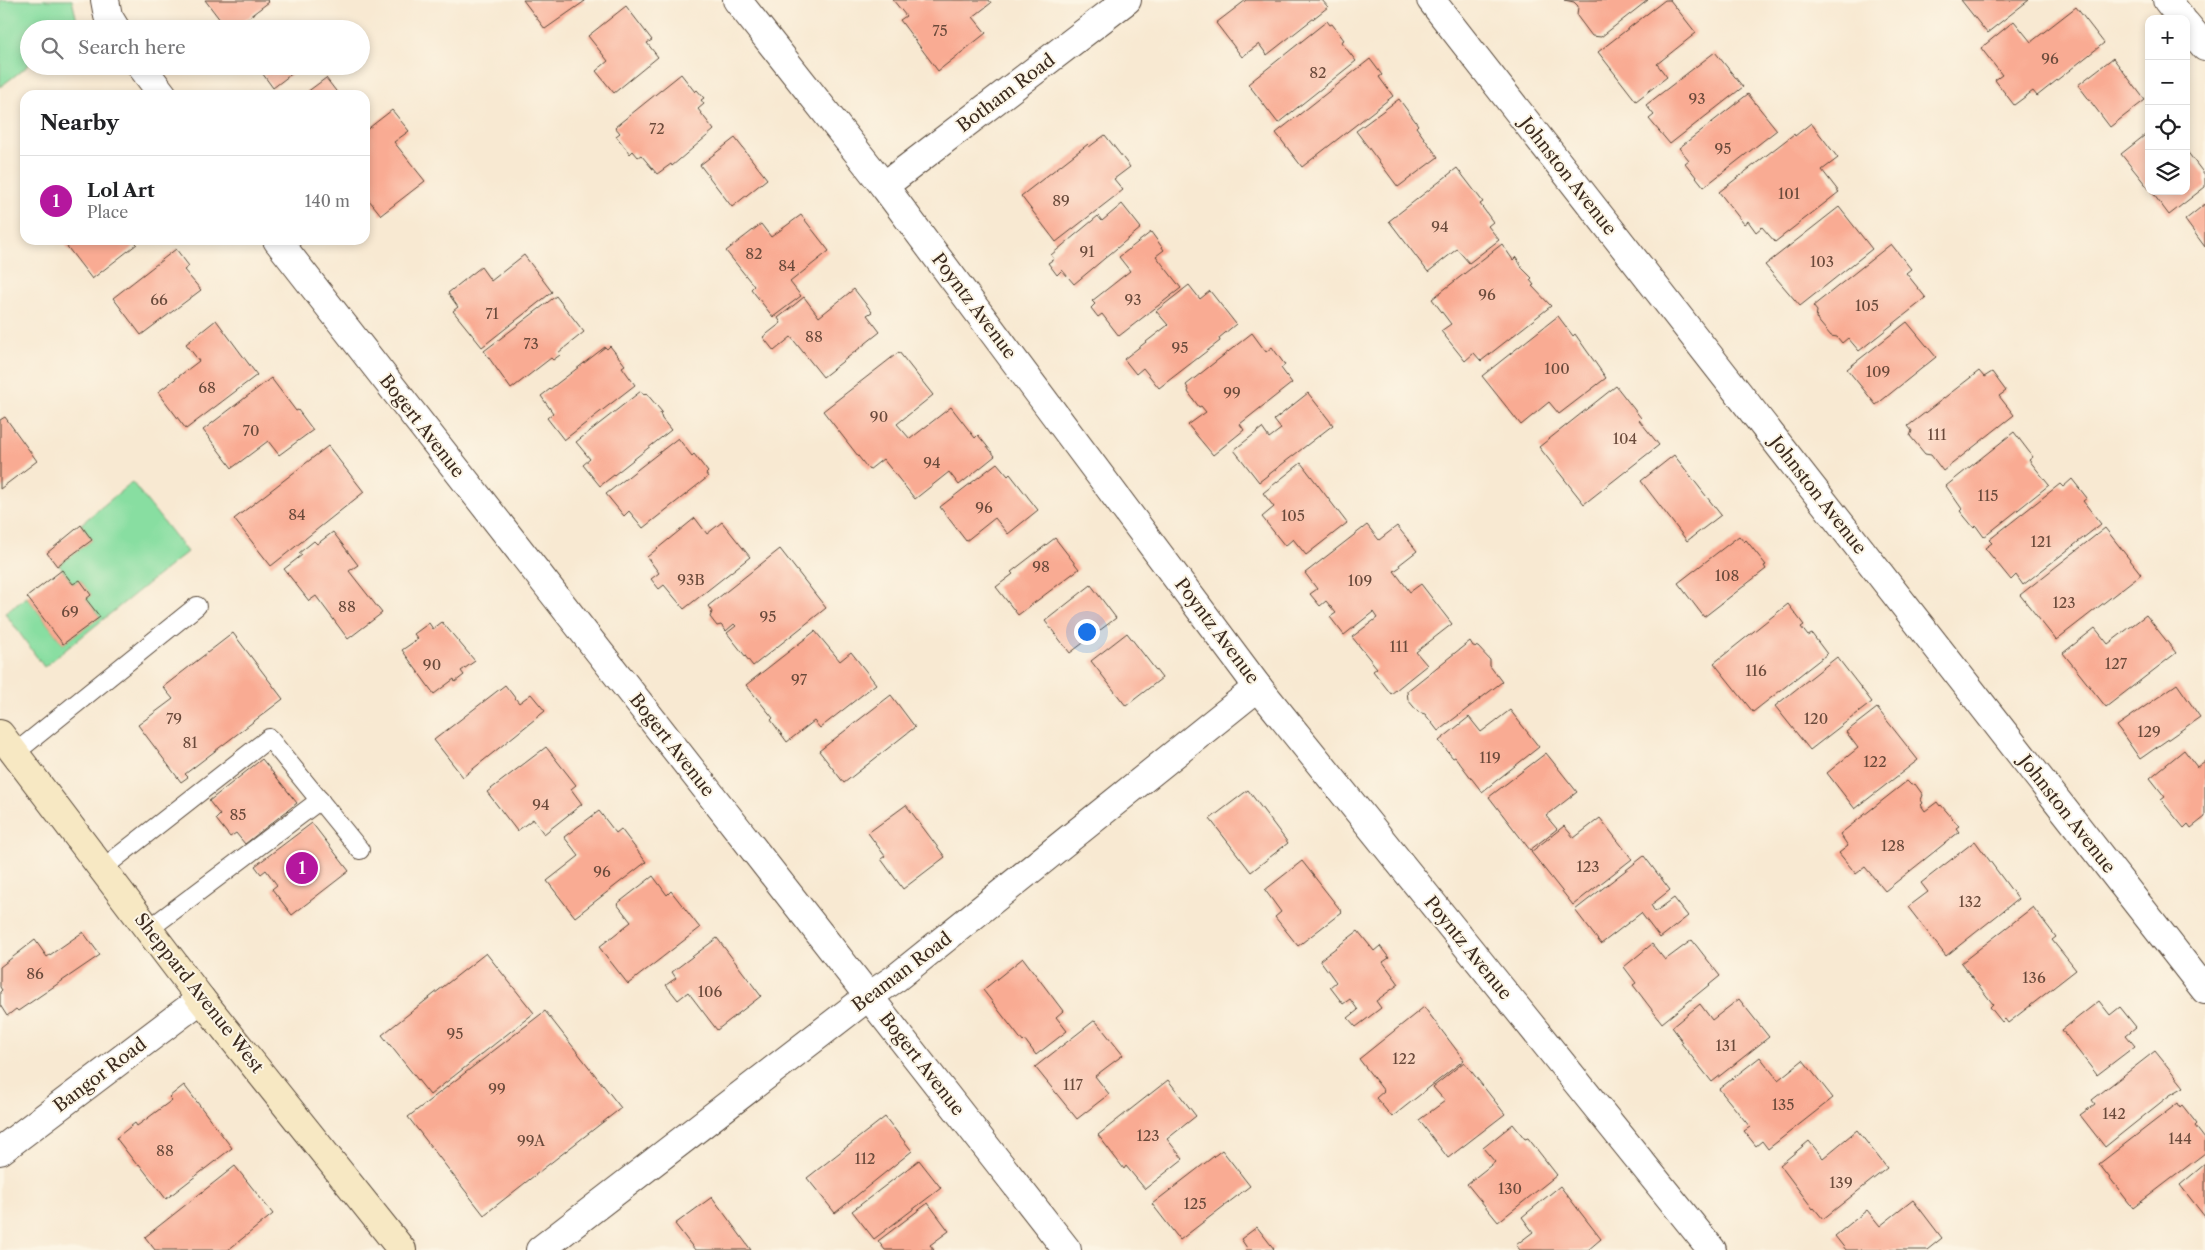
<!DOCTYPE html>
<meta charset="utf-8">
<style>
:root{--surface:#fff;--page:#f6f6f6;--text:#202124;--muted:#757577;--line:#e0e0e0;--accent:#b5179e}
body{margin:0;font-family:"Libre Caslon Text",serif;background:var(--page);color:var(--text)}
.controls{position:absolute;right:15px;top:15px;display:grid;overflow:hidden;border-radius:10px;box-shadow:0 2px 8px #0003}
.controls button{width:45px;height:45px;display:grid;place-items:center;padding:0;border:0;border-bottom:1px solid var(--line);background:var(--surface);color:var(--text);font:25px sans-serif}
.you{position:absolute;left:1086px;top:631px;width:18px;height:18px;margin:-12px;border:4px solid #fff;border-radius:50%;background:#1a73e8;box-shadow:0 0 0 8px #1a73e833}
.badge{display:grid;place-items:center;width:32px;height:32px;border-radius:50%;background:var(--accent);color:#fff;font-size:16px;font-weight:700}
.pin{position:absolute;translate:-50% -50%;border:2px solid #fff;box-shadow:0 1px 5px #0006}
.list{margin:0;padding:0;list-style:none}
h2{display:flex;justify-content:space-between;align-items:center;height:65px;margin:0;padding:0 20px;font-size:21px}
h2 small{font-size:16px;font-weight:400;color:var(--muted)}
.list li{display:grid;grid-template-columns:32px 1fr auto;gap:15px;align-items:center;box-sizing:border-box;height:90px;padding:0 20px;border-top:1px solid var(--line)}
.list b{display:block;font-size:19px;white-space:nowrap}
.list p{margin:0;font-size:16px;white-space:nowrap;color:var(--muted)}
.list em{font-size:16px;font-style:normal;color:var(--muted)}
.icon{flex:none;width:28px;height:28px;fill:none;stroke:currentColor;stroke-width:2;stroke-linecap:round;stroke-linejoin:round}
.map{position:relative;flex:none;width:2205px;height:1250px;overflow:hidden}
.search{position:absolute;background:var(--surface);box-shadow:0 2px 8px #0003;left:20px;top:20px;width:350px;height:55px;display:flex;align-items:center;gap:12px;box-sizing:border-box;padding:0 18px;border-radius:28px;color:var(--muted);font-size:19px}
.panel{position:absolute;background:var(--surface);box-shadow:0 2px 8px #0003;left:20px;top:90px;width:350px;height:155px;border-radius:15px}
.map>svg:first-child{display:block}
.green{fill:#88dea1;stroke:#628460}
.building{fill:#f9ab93}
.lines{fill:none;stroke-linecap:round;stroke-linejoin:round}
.lane-casing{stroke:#574739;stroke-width:20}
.street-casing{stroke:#574739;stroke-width:30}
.secondary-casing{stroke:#574739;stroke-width:30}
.lane{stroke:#fff;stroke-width:18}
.street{stroke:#fff;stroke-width:28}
.secondary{stroke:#f7e8c3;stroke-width:28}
.labels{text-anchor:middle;stroke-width:4;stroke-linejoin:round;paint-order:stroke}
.number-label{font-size:15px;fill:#6a4a3b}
.street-label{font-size:18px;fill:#3b2a1e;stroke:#fcf5e5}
</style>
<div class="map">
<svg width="2205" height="1250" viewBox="0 0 2205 1250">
<rect width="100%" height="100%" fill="#fcf5e5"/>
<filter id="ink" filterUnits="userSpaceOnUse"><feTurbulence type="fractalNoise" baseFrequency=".02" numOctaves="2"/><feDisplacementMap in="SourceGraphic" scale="10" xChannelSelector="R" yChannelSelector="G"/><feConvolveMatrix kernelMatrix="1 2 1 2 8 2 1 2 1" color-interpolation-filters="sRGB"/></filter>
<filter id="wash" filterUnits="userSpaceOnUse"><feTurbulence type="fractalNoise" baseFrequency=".0096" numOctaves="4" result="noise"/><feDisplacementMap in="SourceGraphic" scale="20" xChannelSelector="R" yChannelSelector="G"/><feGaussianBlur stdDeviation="1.12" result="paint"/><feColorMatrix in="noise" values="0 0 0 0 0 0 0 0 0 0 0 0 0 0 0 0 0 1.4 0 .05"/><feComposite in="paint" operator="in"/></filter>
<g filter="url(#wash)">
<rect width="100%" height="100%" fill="#f8e9d2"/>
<g class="green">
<polygon points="0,0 72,0 78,25 74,29 29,29 29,65 0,87"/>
<polygon points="132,482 187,552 44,667 5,613 27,597 63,644 100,617 86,599 91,595 80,580 73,584 59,565 92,540 81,524"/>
</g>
<g id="blocks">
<g class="building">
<polygon points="205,0 267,0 269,2 233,29 227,29"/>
<polygon points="523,0 583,0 585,1 545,29"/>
<polygon points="893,0 989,0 991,3 973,17 986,33 938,71 900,20 906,16"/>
<polygon points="1246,0 1322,0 1328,7 1267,55 1259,44 1242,57 1216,23"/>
<polygon points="1564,0 1648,0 1601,37 1592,36 1577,16 1578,6 1574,2"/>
<polygon points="1665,0 1670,0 1696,33 1657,64 1667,77 1636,101 1598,52"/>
<polygon points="1961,0 2029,0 1987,33"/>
<polygon points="626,6 652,40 647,43 658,57 614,93 596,71 608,61 588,36"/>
<polygon points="2076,7 2104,43 2037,96 2033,91 2014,105 1995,80 2002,75 1981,48 2014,21 2031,42"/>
<polygon points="282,21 288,29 271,29"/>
<polygon points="1327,21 1330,25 1332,24 1344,40 1341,42 1356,61 1278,123 1248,84"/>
<polygon points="1715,52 1743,87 1670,144 1649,119 1654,115 1646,105"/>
<polygon points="2113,58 2145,100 2110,127 2078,85"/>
<polygon points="1370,59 1382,75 1379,77 1393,96 1302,167 1276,133"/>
<polygon points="257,66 302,66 273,88"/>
<polygon points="681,74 695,92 697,90 704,98 701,100 704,104 698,109 714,130 672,166 671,164 657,174 641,155 638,157 633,151 630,154 616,136 620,133 615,127"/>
<polygon points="326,78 339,95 303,95"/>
<polygon points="1748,94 1777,130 1704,187 1685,163 1689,160 1679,148"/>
<polygon points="1399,99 1418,125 1416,127 1438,157 1398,187 1356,131"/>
<polygon points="392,110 409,131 394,142 425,181 381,215 365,195 365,131"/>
<polygon points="1811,123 1838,158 1822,170 1839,192 1775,242 1762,227 1756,232 1748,221 1744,224 1719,192 1794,134 1795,136"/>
<polygon points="2149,132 2149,189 2121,154"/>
<polygon points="1105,135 1130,167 1114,179 1123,190 1056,242 1021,196 1088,144 1089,147"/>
<polygon points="735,138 767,179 732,207 700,165"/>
<polygon points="2186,150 2205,175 2205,187 2169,215 2151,191 2186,191"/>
<polygon points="1457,168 1483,202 1480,204 1493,222 1488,226 1499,240 1469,263 1457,249 1428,272 1389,221"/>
<polygon points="1122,204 1141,228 1074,284 1062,270 1057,275 1048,263 1054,259 1051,255 1098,216 1102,221"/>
<polygon points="2205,204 2205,247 2185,220"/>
<polygon points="1839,207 1872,249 1800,306 1765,265"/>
<polygon points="801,215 829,251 790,282 801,296 773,317 751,289 754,286 726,251 761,224 771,237"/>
<polygon points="1151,232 1164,250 1156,256 1181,288 1119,336 1102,314 1098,317 1091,308 1095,304 1092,301 1130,271 1119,257"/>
<polygon points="62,240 137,240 135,242 137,244 92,279"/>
<polygon points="1502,244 1513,260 1516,257 1523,269 1532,278 1530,280 1534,285 1532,286 1551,306 1481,361 1474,353 1465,361 1441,331 1451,324 1432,299"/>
<polygon points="1891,244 1911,269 1906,273 1926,298 1859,351 1848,338 1842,343 1837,337 1831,336 1816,318 1817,311 1813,306"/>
<polygon points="176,249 189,266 184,270 201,290 141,335 113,298"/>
<polygon points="524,255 552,292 482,347 453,311 458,307 448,293 481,267 491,281"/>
<polygon points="1189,285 1200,299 1210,291 1236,324 1219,338 1220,341 1159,388 1143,368 1136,374 1124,359 1168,325 1156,311"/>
<polygon points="854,289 872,312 867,315 880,332 823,377 791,337 774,351 763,337 781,323 778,318 804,297 819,317"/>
<polygon points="556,296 584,332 558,353 560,355 553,360 551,358 511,389 484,351"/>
<polygon points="1558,316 1573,336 1575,334 1606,378 1559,414 1549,402 1521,425 1482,376"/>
<polygon points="216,320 257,375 186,429 158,392 199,361 186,344"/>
<polygon points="1907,322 1936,357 1876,405 1847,369"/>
<polygon points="1252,333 1266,352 1272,347 1285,365 1281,368 1292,383 1240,424 1244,430 1213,455 1188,425 1206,412 1201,406 1199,407 1188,392 1189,390 1186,385"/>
<polygon points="610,346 625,365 622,367 635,385 564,440 547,418 553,413 541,396 605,347 607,349"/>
<polygon points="899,352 933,395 897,424 910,439 951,407 975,438 978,435 995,456 959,485 949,472 915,499 883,459 869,470 823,411"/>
<polygon points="1979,371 1984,377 1992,372 2006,391 1999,396 2014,415 1943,471 1931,455 1925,454 1910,436 1912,431 1908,426"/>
<polygon points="271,378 296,411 298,410 313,430 279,455 268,441 232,468 203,430"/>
<polygon points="1616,386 1641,418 1639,420 1659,445 1584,504 1539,447"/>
<polygon points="641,391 644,395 646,393 662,412 660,413 662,419 671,430 600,486 583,465 590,459 576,442"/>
<polygon points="1308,393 1333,425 1259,482 1234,450 1262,428 1269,438 1281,429 1274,420"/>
<polygon points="5,417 37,461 0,489 0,420"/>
<polygon points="2014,432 2033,457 2029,460 2049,485 1984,537 1976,526 1974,528 1960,511 1962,509 1946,486"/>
<polygon points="678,438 692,456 694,454 708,472 706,474 708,477 643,528 629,511 624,516 606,494"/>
<polygon points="328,446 364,492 271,566 234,519"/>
<polygon points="1674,455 1721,515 1687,541 1641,481"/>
<polygon points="997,463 1008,476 1010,474 1038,510 1008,534 995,518 966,541 940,507"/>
<polygon points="1301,463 1347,523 1306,555 1293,539 1285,546 1262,517 1274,507 1263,493"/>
<polygon points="2072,479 2087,498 2083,501 2101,524 2023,585 2016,575 2011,580 1985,548 1992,543 1989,540 2060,484 2063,487"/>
<polygon points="695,518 707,534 722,522 750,557 684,609 664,585 659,589 651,579 659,573 647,557"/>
<polygon points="81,525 92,540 57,566 47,553"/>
<polygon points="1367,525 1379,540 1397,526 1417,551 1399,565 1400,567 1394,571 1410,592 1421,584 1452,624 1416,652 1427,665 1391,694 1373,671 1377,668 1352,637 1377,618 1373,612 1344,635 1330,617 1336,613 1326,601 1320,606 1310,594 1317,589 1305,573"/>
<polygon points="2105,528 2141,574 2056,640 2020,595"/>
<polygon points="333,532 358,565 349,571 382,613 348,639 316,596 309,601 284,569 302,555 299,553 314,541 317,544"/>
<polygon points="1739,536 1744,542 1746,540 1766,565 1764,566 1766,569 1704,617 1678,583"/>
<polygon points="1055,538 1079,569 1018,615 996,587 1013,574 1011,572"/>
<polygon points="780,549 826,608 753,666 727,633 736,626 734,624 726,631 721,625 717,626 710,617 712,612 708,606"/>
<polygon points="62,570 73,584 80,580 91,595 86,599 100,617 63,644 27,597"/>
<polygon points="1091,585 1116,618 1070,653 1045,621"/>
<polygon points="1788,604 1804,625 1801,627 1808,636 1812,634 1827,654 1753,712 1714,663"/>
<polygon points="2146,615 2176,653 2106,707 2063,653 2095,628 2108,644"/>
<polygon points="442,622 475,661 461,671 464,675 455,682 454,679 434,694 402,650 418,639 414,634 429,623 433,629"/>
<polygon points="815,631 840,661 851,652 876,684 820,728 814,721 787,742 771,720 773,718 746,685"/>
<polygon points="233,633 283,699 185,774 188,777 181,782 138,725 173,699 163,687"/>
<polygon points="1127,633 1162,678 1126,706 1091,661"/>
<polygon points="1470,641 1473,646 1478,647 1490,660 1490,666 1502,682 1438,731 1425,714 1418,712 1408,700 1407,691"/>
<polygon points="1837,657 1872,702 1810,750 1775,706"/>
<polygon points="2177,684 2200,717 2140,759 2117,726"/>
<polygon points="505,685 519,703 531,694 545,711 463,777 434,740"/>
<polygon points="891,695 915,727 844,783 819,751"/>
<polygon points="1877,708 1918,760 1855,809 1827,773 1858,748 1846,732"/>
<polygon points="1510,710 1539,747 1482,792 1455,757 1453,758 1439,741 1469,717 1481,732"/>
<polygon points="546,747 576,785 571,789 582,804 544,834 533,819 517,831 487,792"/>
<polygon points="2184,750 2197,767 2205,761 2205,817 2191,828 2188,824 2184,828 2161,800 2165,797 2150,778"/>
<polygon points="1546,753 1577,792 1546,816 1557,829 1530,850 1489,797"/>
<polygon points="262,759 297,803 245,844 236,833 230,837 216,819 220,815 209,801"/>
<polygon points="1907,781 1911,785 1915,784 1923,795 1921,800 1923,803 1921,805 1925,811 1937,802 1940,806 1941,805 1959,826 1956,828 1959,832 1885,891 1865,867 1856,874 1839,853 1848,846 1840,834"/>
<polygon points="1248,790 1288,843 1251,872 1210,819"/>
<polygon points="906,805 945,857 903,889 881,859 885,856 868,833"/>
<polygon points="599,811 616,833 621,829 646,862 575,917 547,881 579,856 564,837"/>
<polygon points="1600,818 1632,859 1573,905 1531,852 1564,826 1574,838"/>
<polygon points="312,823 349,871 292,915 272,889 277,885 266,870 261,874 255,866"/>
<polygon points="1975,841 2018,899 1946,956 1908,907 1928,892 1921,883"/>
<polygon points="1644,856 1670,890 1651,905 1655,912 1674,898 1688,916 1660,938 1641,913 1601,944 1575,910"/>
<polygon points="1302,861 1342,912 1298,946 1275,917 1281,912 1265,890"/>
<polygon points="653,876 667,895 671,891 700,928 628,984 599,947 631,922 617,904"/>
<polygon points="2033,907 2056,937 2052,940 2076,970 2008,1023 2005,1019 2002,1022 1990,1007 1993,1004 1961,963"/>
<polygon points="1358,931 1374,951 1380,946 1389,958 1383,962 1399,984 1376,1001 1381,1008 1356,1027 1348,1018 1358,1010 1350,999 1343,1004 1330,987 1336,982 1320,960"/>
<polygon points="83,932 100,955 18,1011 16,1009 7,1016 0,1005 0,992 2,990 0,987 0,967 35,940 47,957"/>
<polygon points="717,938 761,996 717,1030 688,992 678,1000 666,985 676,978 672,972"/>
<polygon points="1692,940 1720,976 1662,1023 1633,985 1636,983 1624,967 1652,944 1665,960"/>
<polygon points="486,953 534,1013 430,1095 382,1035"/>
<polygon points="1023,958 1063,1011 1056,1017 1067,1031 1036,1055 1025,1040 1023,1042 983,990"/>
<polygon points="1739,999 1769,1037 1712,1082 1681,1043 1683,1042 1672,1027 1700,1004 1712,1020"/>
<polygon points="2099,1001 2110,1015 2120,1007 2136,1027 2126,1035 2135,1046 2097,1075 2062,1030"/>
<polygon points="1424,1007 1464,1060 1392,1117 1376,1098 1384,1091 1359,1059"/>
<polygon points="545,1011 621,1108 484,1215 408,1117"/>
<polygon points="1095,1020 1123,1055 1095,1076 1109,1094 1077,1119 1035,1067"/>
<polygon points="2155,1051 2184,1087 2170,1095 2105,1147 2080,1115 2095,1104 2092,1100"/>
<polygon points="1760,1057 1778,1080 1803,1060 1833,1098 1768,1149 1762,1141 1756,1146 1744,1131 1750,1127 1719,1089"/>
<polygon points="1464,1062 1505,1114 1448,1158 1419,1120 1445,1101 1433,1087"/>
<polygon points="1168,1080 1196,1116 1167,1139 1183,1159 1145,1189 1126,1166 1124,1169 1098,1135"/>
<polygon points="184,1085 232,1148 166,1199 139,1164 137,1165 116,1138 135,1123 137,1126 172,1100 169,1097"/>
<polygon points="2178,1103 2180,1107 2182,1105 2197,1124 2195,1126 2205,1139 2205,1153 2133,1208 2099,1164"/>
<polygon points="885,1117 912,1151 835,1213 807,1178"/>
<polygon points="1513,1124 1525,1139 1528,1138 1557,1175 1498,1222 1467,1184 1495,1162 1483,1148"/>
<polygon points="1857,1130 1887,1168 1823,1219 1814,1208 1813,1209 1780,1165 1809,1141 1823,1158"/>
<polygon points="1222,1150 1250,1186 1180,1240 1152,1204"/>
<polygon points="919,1160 941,1188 874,1239 852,1211"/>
<polygon points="2205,1164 2205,1217 2180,1185"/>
<polygon points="235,1166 273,1214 228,1250 155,1250 145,1237"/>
<polygon points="1560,1186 1601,1239 1588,1250 1520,1250 1516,1245 1533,1232 1522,1217"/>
<polygon points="712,1197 751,1250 695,1250 675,1224"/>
<polygon points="1913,1200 1942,1238 1927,1250 1846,1250 1835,1236 1867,1210 1880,1226"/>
<polygon points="928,1203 949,1231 930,1245 934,1250 885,1250 878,1241"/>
<polygon points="1257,1227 1274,1249 1273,1250 1245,1250 1247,1248 1241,1239"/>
</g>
</g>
</g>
<g filter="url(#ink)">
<use href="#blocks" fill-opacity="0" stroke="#574739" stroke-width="1"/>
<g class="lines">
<defs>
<g id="lane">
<polyline points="15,753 197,606"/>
<polyline points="103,868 269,738 360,850"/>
<polyline points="149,929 320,800"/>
</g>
<g id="street">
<polyline points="105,0 108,16 116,29"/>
<polyline points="737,0 884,186 1258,687 1712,1250"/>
<polyline points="1431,0 2205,990"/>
<polyline points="2167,0 2182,19"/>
<polyline points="2186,24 2205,47"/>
<polyline points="141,66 163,95"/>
<polyline points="884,186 1127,0"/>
<polyline points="277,240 1067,1250"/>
<polyline points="0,1151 201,999"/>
<polyline points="540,1250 869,996 896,978 1258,687"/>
</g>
<polyline id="secondary" points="0,734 201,999 402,1250"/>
</defs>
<use href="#lane" class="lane-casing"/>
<use href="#street" class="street-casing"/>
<use href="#secondary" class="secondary-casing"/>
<use href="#lane" class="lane"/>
<use href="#street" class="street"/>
<use href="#secondary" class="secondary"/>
</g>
</g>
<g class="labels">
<g class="number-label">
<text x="940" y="36">75</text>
<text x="2050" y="64">96</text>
<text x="1318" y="78">82</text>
<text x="1697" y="104">93</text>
<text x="657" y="134">72</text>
<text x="1723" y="154">95</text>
<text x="1789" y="199">101</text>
<text x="1061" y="206">89</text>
<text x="1440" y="232">94</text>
<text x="1087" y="257">91</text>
<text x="754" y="259">82</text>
<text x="1822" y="267">103</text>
<text x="787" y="271">84</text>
<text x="1487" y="300">96</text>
<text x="159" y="305">66</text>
<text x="1133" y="305">93</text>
<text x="1867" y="311">105</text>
<text x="492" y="319">71</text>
<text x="814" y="342">88</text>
<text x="531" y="349">73</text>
<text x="1180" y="353">95</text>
<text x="1557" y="374">100</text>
<text x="1878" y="377">109</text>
<text x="207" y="393">68</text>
<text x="1232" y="398">99</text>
<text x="879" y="422">90</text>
<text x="251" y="436">70</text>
<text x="1937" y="440">111</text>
<text x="1625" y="444">104</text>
<text x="932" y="468">94</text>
<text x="1988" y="501">115</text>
<text x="984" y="513">96</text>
<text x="297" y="520">84</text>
<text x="1293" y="521">105</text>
<text x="2041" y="547">121</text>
<text x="1041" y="572">98</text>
<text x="1727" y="581">108</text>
<text x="691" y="585">93B</text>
<text x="1360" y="586">109</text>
<text x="2064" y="608">123</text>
<text x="347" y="612">88</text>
<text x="70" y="617">69</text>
<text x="768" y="622">95</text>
<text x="1399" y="652">111</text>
<text x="2116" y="669">127</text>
<text x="432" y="670">90</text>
<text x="1756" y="676">116</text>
<text x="799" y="685">97</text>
<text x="174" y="724">79</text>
<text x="1816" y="724">120</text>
<text x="2149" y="737">129</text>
<text x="190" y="748">81</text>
<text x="1490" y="763">119</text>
<text x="1875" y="767">122</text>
<text x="541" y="810">94</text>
<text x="238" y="820">85</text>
<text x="1893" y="851">128</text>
<text x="1588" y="872">123</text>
<text x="602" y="877">96</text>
<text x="1970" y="907">132</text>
<text x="35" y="979">86</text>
<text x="2034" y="983">136</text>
<text x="710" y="997">106</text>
<text x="455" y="1039">95</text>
<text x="1726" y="1051">131</text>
<text x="1404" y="1064">122</text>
<text x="1073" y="1090">117</text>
<text x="497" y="1094">99</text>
<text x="1783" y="1110">135</text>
<text x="2114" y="1119">142</text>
<text x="1148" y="1141">123</text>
<text x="2180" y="1144">144</text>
<text x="531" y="1146">99A</text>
<text x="165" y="1156">88</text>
<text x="865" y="1164">112</text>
<text x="1841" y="1188">139</text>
<text x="1510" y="1194">130</text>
<text x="1195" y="1209">125</text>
</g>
<g class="street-label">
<text transform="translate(1006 93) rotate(-37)" y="6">Botham Road</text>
<text transform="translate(1568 176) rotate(52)" y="6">Johnston Avenue</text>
<text transform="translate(974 306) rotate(53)" y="6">Poyntz Avenue</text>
<text transform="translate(422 426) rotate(52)" y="6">Bogert Avenue</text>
<text transform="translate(1818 495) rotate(52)" y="6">Johnston Avenue</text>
<text transform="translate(1217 631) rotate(53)" y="6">Poyntz Avenue</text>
<text transform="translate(672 745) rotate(52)" y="6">Bogert Avenue</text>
<text transform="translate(2067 814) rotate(52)" y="6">Johnston Avenue</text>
<text transform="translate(1468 948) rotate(51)" y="6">Poyntz Avenue</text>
<text transform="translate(902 972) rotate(-37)" y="6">Beaman Road</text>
<text transform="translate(199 993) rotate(52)" y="6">Sheppard Avenue West</text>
<text transform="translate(922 1064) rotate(52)" y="6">Bogert Avenue</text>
<text transform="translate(100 1075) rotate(-37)" y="6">Bangor Road</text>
</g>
</g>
</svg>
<div class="controls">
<button>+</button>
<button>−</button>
<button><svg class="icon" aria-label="locate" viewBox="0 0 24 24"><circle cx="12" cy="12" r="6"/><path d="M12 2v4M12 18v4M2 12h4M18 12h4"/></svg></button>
<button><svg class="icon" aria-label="layers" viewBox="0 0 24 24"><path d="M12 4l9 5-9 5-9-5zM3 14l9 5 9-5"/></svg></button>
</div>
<div class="you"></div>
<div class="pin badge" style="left:302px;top:868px">1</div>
<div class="search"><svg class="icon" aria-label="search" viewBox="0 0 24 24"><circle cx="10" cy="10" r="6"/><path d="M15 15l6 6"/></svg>Search here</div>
<section class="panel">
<h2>Nearby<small></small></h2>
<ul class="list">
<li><span class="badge">1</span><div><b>Lol Art</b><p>Place</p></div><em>140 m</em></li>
</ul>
</section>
</div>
